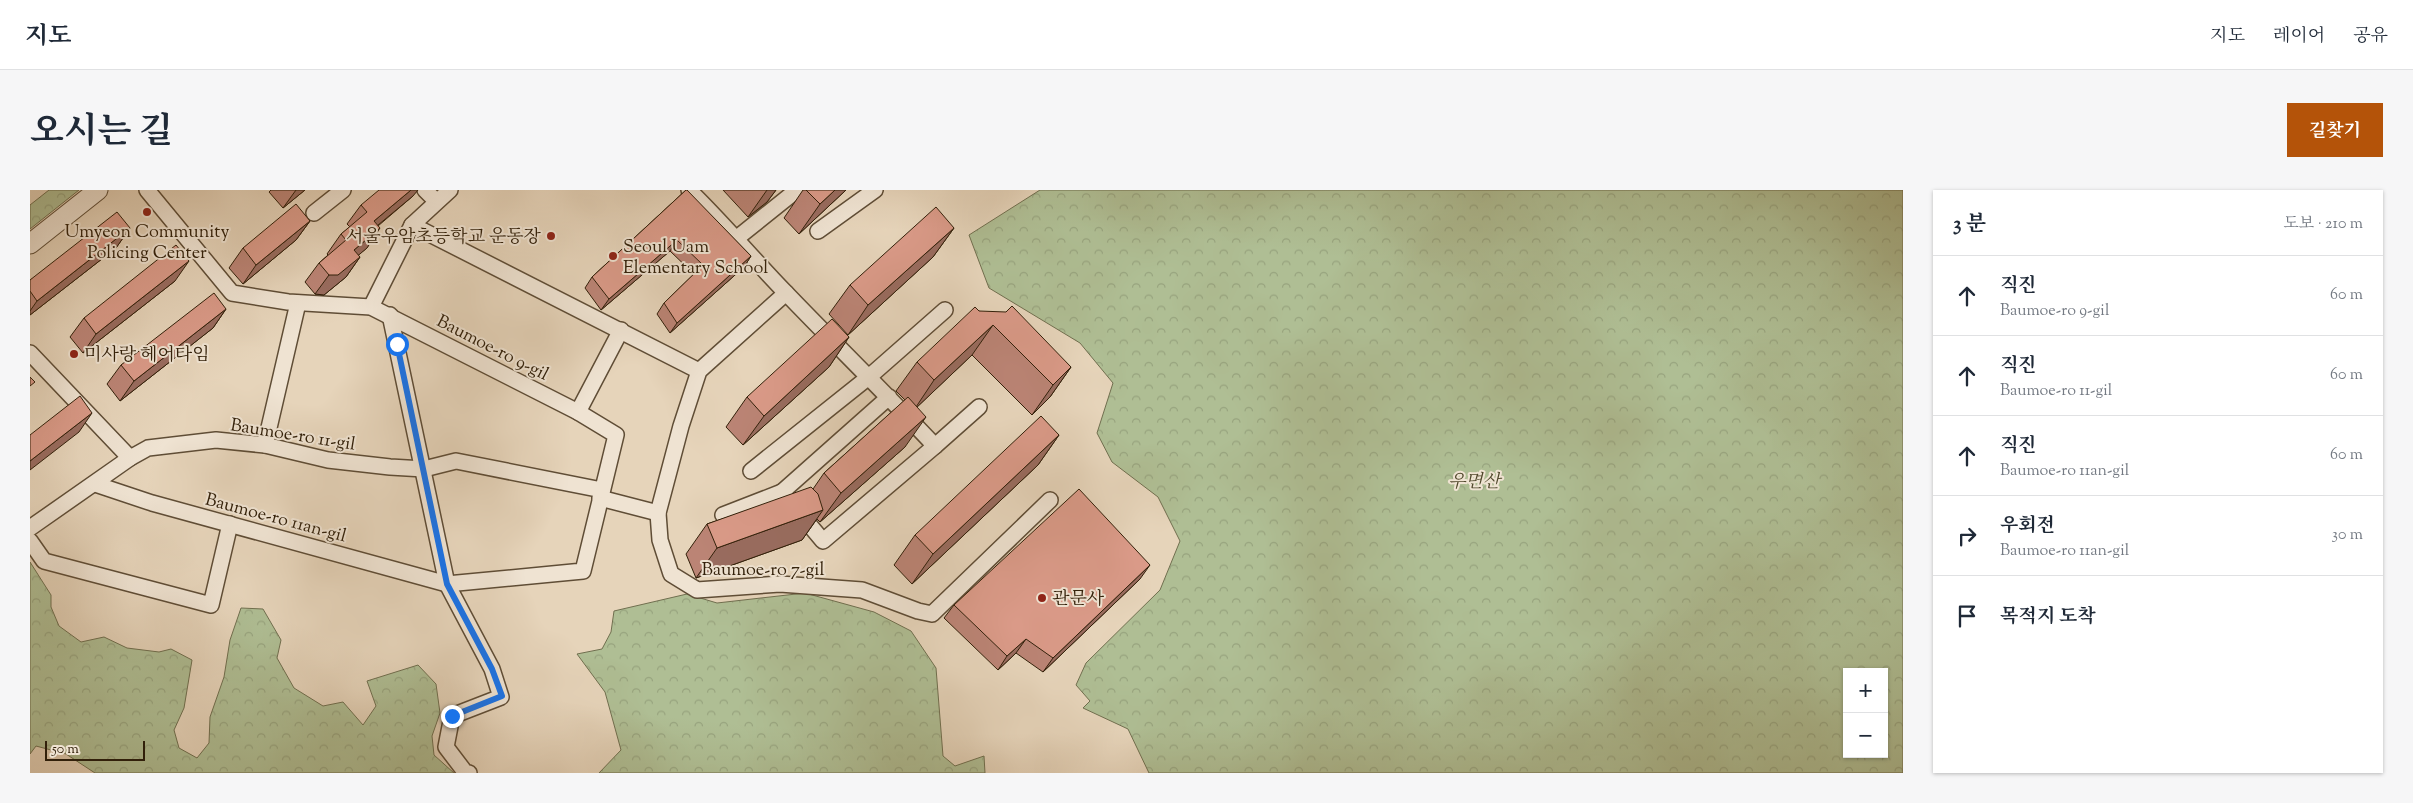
<!DOCTYPE html>
<html lang="ko">
<meta charset="utf-8">
<style>
:root{--surface:#fff;--page:#f6f6f7;--text:#1f2937;--muted:#747a83;--line:#e0e1e3;--accent:#b45309}
body{margin:0;font-family:"Sorts Mill Goudy","Noto Serif KR",serif;background:var(--page);color:var(--text)}
.controls{position:absolute;right:15px;bottom:15px;display:grid;overflow:hidden;border-radius:0px;box-shadow:0 1px 4px #0004}
.controls button{width:45px;height:45px;display:grid;place-items:center;padding:0;border:0;border-bottom:1px solid var(--line);background:var(--surface);color:var(--text);font:25px sans-serif}
.scale{position:absolute;left:15px;bottom:12px;width:100px;box-sizing:border-box;padding-left:5px;border:2px solid #32200a;border-top:0;font-size:14px;line-height:18px;white-space:nowrap;color:#32200a;-webkit-text-stroke:4px #efe3d2;paint-order:stroke}
.stop{position:absolute;width:15px;height:15px;margin:-11px;border:4px solid #1a73e8;border-radius:50%;background:#fff}
.stop.end{background:#1a73e8;border-color:#fff;box-shadow:0 1px 5px #0008}
.list{margin:0;padding:0;list-style:none}
h2{display:flex;justify-content:space-between;align-items:center;height:65px;margin:0;padding:0 20px;font-size:21px}
h2 small{font-size:16px;font-weight:400;color:var(--muted)}
.list li{display:grid;grid-template-columns:32px 1fr auto;gap:15px;align-items:center;box-sizing:border-box;height:80px;padding:0 20px;border-top:1px solid var(--line)}
.list b{display:block;font-size:19px;white-space:nowrap}
.list p{margin:0;font-size:16px;white-space:nowrap;color:var(--muted)}
.list em{font-size:16px;font-style:normal;color:var(--muted)}
.icon{flex:none;width:28px;height:28px;fill:none;stroke:currentColor;stroke-width:2;stroke-linecap:round;stroke-linejoin:round}
.map{position:relative;flex:none;width:1873px;height:583px;overflow:hidden;border-radius:0px}
header{display:flex;align-items:center;gap:30px;box-sizing:border-box;height:70px;padding:0 25px;background:var(--surface);border-bottom:1px solid var(--line)}
header strong{font-size:24px}
nav{display:flex;gap:28px;margin-inline-start:auto;font-size:18px}
.intro{display:flex;align-items:center;justify-content:space-between;box-sizing:border-box;height:120px;padding:0 30px}
h1{margin:0;font-size:35px}
.button{padding:12px 22px;border-radius:0px;background:var(--accent);color:#fff;font-size:18px;font-weight:700}
main{display:flex;gap:30px;padding:0 30px}
aside{flex:1;background:var(--surface);border-radius:0px;box-shadow:0 1px 4px #0004}
.map>svg:first-child{display:block}
.forest{fill:url(#forest-crowns);stroke:#706f4f;fill-rule:evenodd}
.lines{fill:none;stroke-linecap:round;stroke-linejoin:round}
.minor-casing{stroke:#5f4d36;stroke-width:18}
.tertiary-casing{stroke:#5f4d36;stroke-width:21}
.minor{stroke:#efe3d2;stroke-width:15}
.tertiary{stroke:#efe3d2;stroke-width:19}
.wall{fill:#bb8475;stroke:#32200a}
.shaded-wall{fill:#996c5f;stroke:#32200a}
.building{fill:#da9a88;stroke:#32200a}
.route{stroke:#1a73e8;stroke-width:6}
.poi-dot{fill:#8f2418;stroke:#efe3d2;stroke-width:2}
.labels{text-anchor:middle;stroke-width:4;stroke-linejoin:round;paint-order:stroke}
.poi-label{font-size:18px;fill:#32200a;stroke:#efe3d2;text-anchor:start}
.street-label{font-size:18px;fill:#32200a;stroke:#efe3d2}
.park-label{font-size:18px;font-style:italic;fill:#51482c;stroke:#efe3d2}
</style>
<header>
<strong>지도</strong>
<nav><a>지도</a><a>레이어</a><a>공유</a></nav>
</header>
<div class="intro"><h1>오시는 길</h1><a class="button">길찾기</a></div>
<main>
<div class="map">
<svg width="1873" height="583" viewBox="0 0 1873 583">
<defs>
<pattern id="forest-crowns" width="20" height="18" patternUnits="userSpaceOnUse" patternTransform="scale(1.25)"><rect width="20" height="18" fill="#afbe94"/><path d="M2 6a3 3 0 1 1 6 0M12 15a3 3 0 1 1 6 0" fill="none" stroke="#97a37e"/></pattern>
</defs>
<rect width="100%" height="100%" fill="#e6d4ba"/>
<filter id="stains"><feTurbulence type="fractalNoise" baseFrequency=".004" numOctaves="4"/><feColorMatrix values="0 0 0 0 .2 0 0 0 0 .09 0 0 0 0 .02 0 0 0 .5 -.17"/></filter>
<radialGradient id="worn" r=".72"><stop offset=".6" stop-color="#630" stop-opacity="0"/><stop offset="1" stop-color="#630" stop-opacity=".3"/></radialGradient>
<g class="forest">
<polygon points="19,0 49,0 0,39 0,15"/>
<path d="M 1010,0 L 1873,0 L 1873,583 L 1119,583 L 1098,539 L 1053,518 L 1060,511 L 1046,495 L 1056,473 L 1130,400 L 1150,351 L 1128,307 L 1082,272 L 1067,243 L 1083,193 L 1050,153 L 959,98 L 939,45 ZM 1817,482 L 1854,482 L 1854,564 L 1817,564 Z"/>
<polygon points="0,372 21,405 21,417 29,436 51,452 74,447 97,458 129,462 141,459 162,470 154,518 144,540 149,558 167,568 179,553 180,527 194,487 200,450 211,418 233,419 251,450 247,468 264,498 293,516 313,512 333,535 346,516 337,491 388,475 406,494 410,523 402,546 404,565 424,583 65,583 36,564 6,556 0,564"/>
<polygon points="775,403 844,422 881,441 906,478 913,566 925,576 954,566 955,583 569,583 591,560 575,502 547,464 572,459 581,442 584,421 657,404 687,413"/>
</g>
<g class="lines">
<defs>
<g id="minor">
<polyline points="395,0 406,11"/>
<path d="M 659,0 C 693,33 723,69 756,103 C 805,154 856,204 905,256 L 793,351 L 752,302 L 859,207"/>
<polyline points="284,23 313,0"/>
<polyline points="382,35 669,181"/>
<polyline points="788,41 845,0"/>
<polyline points="707,48 767,0"/>
<polyline points="756,103 669,181 651,236 628,323 630,350 641,384 667,400 750,394 832,400 888,421 902,424 1020,310"/>
<polyline points="341,117 382,35 420,0"/>
<polyline points="360,125 417,394 462,479 471,507 422,526 416,557 435,582 439,583"/>
<polyline points="0,163 100,268"/>
<polyline points="548,222 591,140"/>
<polyline points="235,255 268,113"/>
<polyline points="905,256 949,217"/>
<polyline points="721,281 840,186 915,120"/>
<polyline points="65,294 122,313 417,394 553,381 586,245 548,222 341,117 258,112 202,103 117,0"/>
<polyline points="570,308 628,323"/>
<polyline points="693,325 752,302"/>
<polyline points="0,338 100,268 118,258 186,250 235,255 298,270 360,277 394,279 426,271 572,300"/>
<polyline points="0,351 14,371 181,415 200,334"/>
</g>
<polyline id="tertiary" points="0,54 68,0"/>
</defs>
<use href="#minor" class="minor-casing"/>
<use href="#tertiary" class="tertiary-casing"/>
<use href="#minor" class="minor"/>
<use href="#tertiary" class="tertiary"/>
</g>
<g class="wall">
<polygon points="241,0 275,0 253,18 239,2"/>
<polygon points="656,0 721,66 714,77 640,143 627,124 634,113 664,84 640,61 571,120 555,98 562,87"/>
<polygon points="693,0 746,0 737,12 718,27"/>
<polygon points="773,0 816,0 769,44 754,28"/>
<polygon points="383,6 348,36 337,58 328,65 330,67 316,87 294,105 285,104 275,92 289,73 298,65 297,64 311,44 320,37 317,34 331,15"/>
<polygon points="280,31 266,50 213,94 199,78 213,58"/>
<polygon points="100,38 86,58 0,125 0,90"/>
<polygon points="924,38 903,67 818,145 799,124 820,95"/>
<polygon points="145,91 53,163 40,147 54,128"/>
<polygon points="196,119 183,138 90,211 77,194 91,175"/>
<polygon points="949,121 1041,177 1020,207 1002,225 942,165 887,217 875,257 790,332 787,329 772,350 666,388 656,364 677,334 783,299 794,283 875,210 866,201 887,172"/>
<polygon points="819,147 799,177 713,255 696,237 717,207"/>
<polygon points="1029,245 1008,275 882,394 864,375 885,345"/>
<polygon points="1110,389 1013,482 986,463 968,480 914,428 924,415"/>
</g>
<g class="shaded-wall">
<polygon points="266,0 275,0 253,18"/>
<polygon points="381,0 388,0 383,6 330,50 344,31"/>
<polygon points="737,0 746,0 737,12 718,27"/>
<polygon points="805,0 816,0 769,44 790,14"/>
<polygon points="280,31 266,50 213,94 226,75"/>
<polygon points="100,38 86,58 0,125 0,121 7,111"/>
<polygon points="350,38 337,58 311,80 324,60"/>
<polygon points="924,38 903,67 818,145 838,115"/>
<polygon points="647,50 640,61 571,120 579,109"/>
<polygon points="721,66 714,77 640,143 647,133"/>
<polygon points="330,67 316,87 294,105 285,104 299,85"/>
<polygon points="159,71 145,91 53,163 66,144"/>
<polygon points="196,119 183,138 90,211 104,191"/>
<polygon points="963,135 942,165 884,220 904,190"/>
<polygon points="819,147 799,177 713,255 734,226"/>
<polygon points="1041,177 1020,207 1002,225 1023,195"/>
<polygon points="62,223 49,242 0,280 0,271"/>
<polygon points="896,227 875,257 790,332 811,303"/>
<polygon points="1029,245 1008,275 882,394 903,364"/>
<polygon points="793,320 772,350 666,388 687,358"/>
<polygon points="1120,375 1110,389 1013,482 1023,468"/>
<polygon points="996,449 986,463 968,480 977,466"/>
</g>
<g class="building">
<polygon points="349,0 381,0 344,31 350,38 324,60 330,67 308,85 299,85 289,73 316,50 311,44 337,22 331,15"/>
<polygon points="656,0 657,0 721,66 647,133 634,113 673,75 647,50 579,109 562,87"/>
<polygon points="776,0 805,0 790,14"/>
<polygon points="266,14 280,31 226,75 213,58"/>
<polygon points="906,17 924,38 838,115 820,95"/>
<polygon points="87,22 100,38 7,111 0,101 0,90"/>
<polygon points="146,55 159,71 66,144 54,128"/>
<polygon points="184,103 196,119 104,191 91,175"/>
<polygon points="982,116 1041,177 1023,195 963,135 904,190 887,172 945,117 949,121 976,122"/>
<polygon points="802,129 819,147 734,226 717,207"/>
<polygon points="0,187 5,192 0,196"/>
<polygon points="50,206 62,223 0,271 0,245"/>
<polygon points="878,207 896,227 811,303 794,283"/>
<polygon points="1011,226 1029,245 903,364 885,345"/>
<polygon points="781,297 788,304 793,320 687,358 677,334"/>
<polygon points="1049,299 1120,375 1023,468 996,449 977,466 924,415"/>
</g>
<g class="lines">
<polyline class="route" points="367,154 417,394 462,479 472,506 422,526"/>
</g>
<g class="poi-dot">
<circle cx="117" cy="22" r="5"/>
<circle cx="521" cy="46" r="5"/>
<circle cx="583" cy="66" r="5"/>
<circle cx="44" cy="164" r="5"/>
<circle cx="1012" cy="408" r="5"/>
</g>
<g class="labels">
<g class="poi-label">
<text x="117" y="47" text-anchor="middle">Umyeon Community<tspan x="117" dy="21">Policing Center</tspan></text>
<text x="511" y="52" text-anchor="end">서울우암초등학교 운동장</text>
<text x="593" y="62">Seoul Uam<tspan x="593" dy="21">Elementary School</tspan></text>
<text x="54" y="170">미사랑 헤어타임</text>
<text x="1022" y="414">관문사</text>
</g>
<g class="street-label">
<text transform="translate(463 157) rotate(27)" y="6">Baumoe-ro 9-gil</text>
<text transform="translate(263 244) rotate(9)" y="6">Baumoe-ro 11-gil</text>
<text transform="translate(246 327) rotate(15)" y="6">Baumoe-ro 11an-gil</text>
<text x="733" y="385">Baumoe-ro 7-gil</text>
</g>
<g class="park-label">
<text x="1444" y="297">우면산</text>
</g>
</g>
<rect width="100%" height="100%" filter="url(#stains)"/>
<rect width="100%" height="100%" fill="url(#worn)"/>
</svg>
<div class="controls">
<button>+</button>
<button>−</button>
</div>
<div class="scale">50 m</div>
<div class="stop" style="left:367px;top:154px"></div>
<div class="stop end" style="left:422px;top:526px"></div>
</div>
<aside>
<h2>3 분<small>도보 · 210 m</small></h2>
<ul class="list">
<li><svg class="icon" aria-label="ahead" viewBox="0 0 24 24"><path d="M12 20V5M6 11l6-6 6 6"/></svg><div><b>직진</b><p>Baumoe-ro 9-gil</p></div><em>60 m</em></li>
<li><svg class="icon" aria-label="ahead" viewBox="0 0 24 24"><path d="M12 20V5M6 11l6-6 6 6"/></svg><div><b>직진</b><p>Baumoe-ro 11-gil</p></div><em>60 m</em></li>
<li><svg class="icon" aria-label="ahead" viewBox="0 0 24 24"><path d="M12 20V5M6 11l6-6 6 6"/></svg><div><b>직진</b><p>Baumoe-ro 11an-gil</p></div><em>60 m</em></li>
<li><svg class="icon" aria-label="right" viewBox="0 0 24 24"><path d="M7 20v-9h11M14 6l5 5-5 5"/></svg><div><b>우회전</b><p>Baumoe-ro 11an-gil</p></div><em>30 m</em></li>
<li><svg class="icon" aria-label="arrive" viewBox="0 0 24 24"><path d="M6 21V4h12l-3 4 3 4H6"/></svg><div><b>목적지 도착</b></div></li>
</ul>
</aside>
</main>
